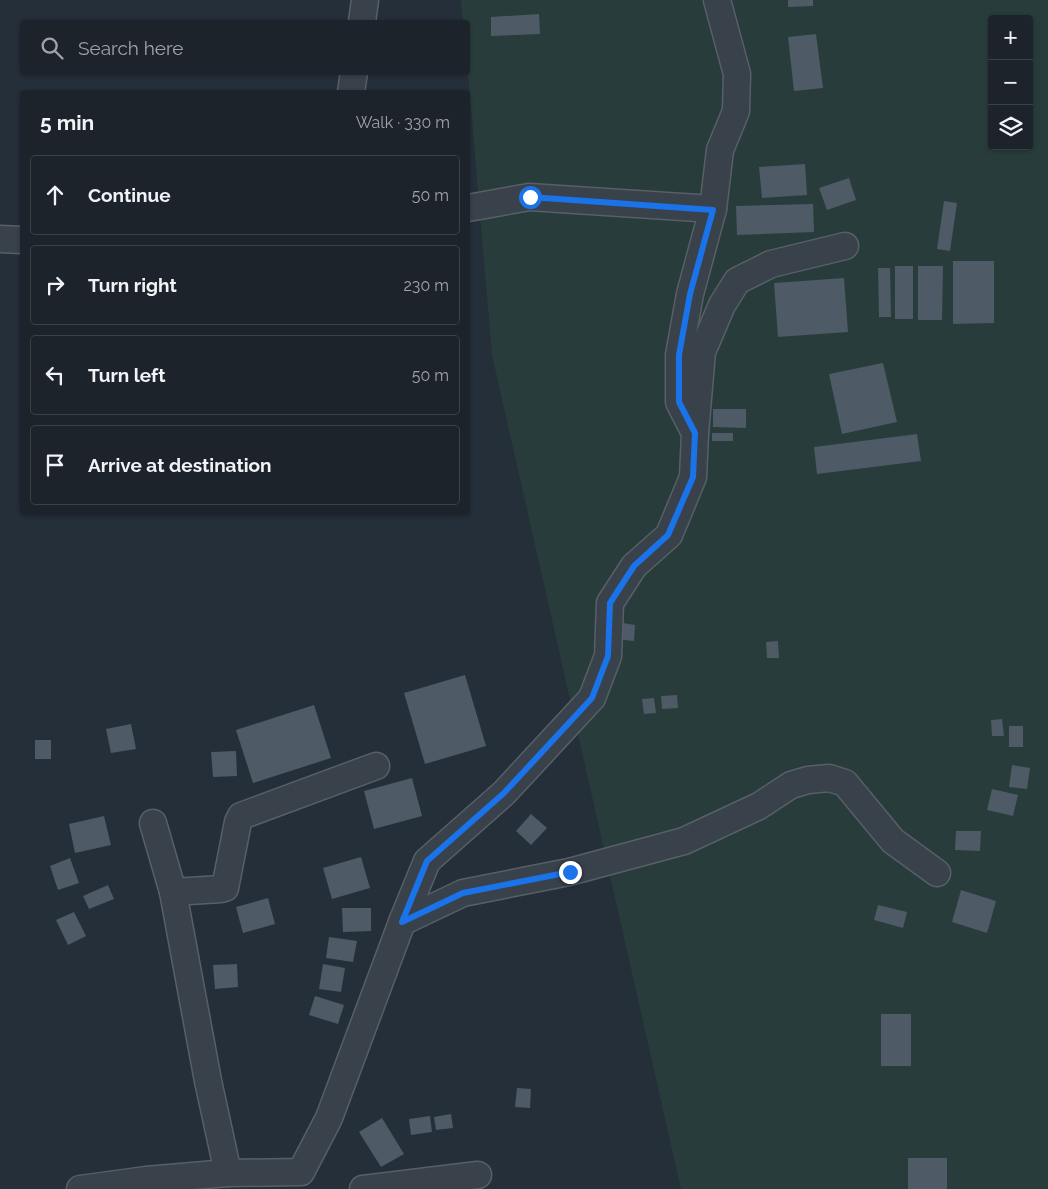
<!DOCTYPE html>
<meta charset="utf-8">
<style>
:root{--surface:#1c232b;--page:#252b33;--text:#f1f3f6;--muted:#a0a4a9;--line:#3a4047}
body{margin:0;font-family:Raleway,sans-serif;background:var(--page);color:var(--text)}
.controls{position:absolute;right:15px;top:15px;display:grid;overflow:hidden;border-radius:5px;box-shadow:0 1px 4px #0004}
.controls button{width:45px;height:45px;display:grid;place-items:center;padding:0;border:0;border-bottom:1px solid var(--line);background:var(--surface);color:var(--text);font:25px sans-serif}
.stop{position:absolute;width:15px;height:15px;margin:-11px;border:4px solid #1a73e8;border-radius:50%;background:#fff}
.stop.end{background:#1a73e8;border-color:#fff;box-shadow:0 1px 5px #0008}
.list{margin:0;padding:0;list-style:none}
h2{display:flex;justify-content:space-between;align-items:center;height:65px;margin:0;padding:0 20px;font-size:21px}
h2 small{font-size:16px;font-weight:400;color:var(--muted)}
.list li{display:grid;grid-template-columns:32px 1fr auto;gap:15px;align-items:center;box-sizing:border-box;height:80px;margin:0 10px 10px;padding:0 10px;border:1px solid var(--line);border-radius:5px}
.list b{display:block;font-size:19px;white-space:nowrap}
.list em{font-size:16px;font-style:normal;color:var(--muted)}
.icon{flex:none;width:28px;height:28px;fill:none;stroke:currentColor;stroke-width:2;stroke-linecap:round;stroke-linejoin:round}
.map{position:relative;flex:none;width:1048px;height:1189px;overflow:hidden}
.search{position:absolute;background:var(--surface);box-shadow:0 1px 4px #0004;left:20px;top:20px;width:450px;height:55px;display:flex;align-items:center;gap:12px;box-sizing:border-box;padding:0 18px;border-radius:5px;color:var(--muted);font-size:19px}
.panel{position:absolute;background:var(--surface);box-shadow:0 1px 4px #0004;left:20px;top:90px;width:450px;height:425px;border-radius:5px}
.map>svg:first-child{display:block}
.green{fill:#283c3b;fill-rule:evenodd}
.building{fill:#4e5a65}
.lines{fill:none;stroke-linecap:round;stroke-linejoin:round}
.minor-casing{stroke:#575f68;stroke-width:29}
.minor{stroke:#39414a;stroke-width:26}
.route{stroke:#1a73e8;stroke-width:6}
</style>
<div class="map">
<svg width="1048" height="1189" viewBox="0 0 1048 1189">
<rect width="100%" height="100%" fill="#252f39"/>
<path class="green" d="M 461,0 L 1048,0 L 1048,1189 L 681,1189 L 492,355 L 468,72 L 468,22 L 463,22 ZM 992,19 L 1029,19 L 1029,146 L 992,146 Z"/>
<g class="building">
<polygon points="788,0 813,0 813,6 788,7"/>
<polygon points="539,14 540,34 491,36 491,17"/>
<polygon points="816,34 823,88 794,91 788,37"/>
<polygon points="805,164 807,195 762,198 759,167"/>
<polygon points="849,178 856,200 827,210 819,188"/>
<polygon points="944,201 957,203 950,251 937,249"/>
<polygon points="813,204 814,232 737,235 736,206"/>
<polygon points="953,261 994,261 994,323 953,324"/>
<rect x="895" y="266" width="18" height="53"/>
<polygon points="918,266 943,266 942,320 918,320"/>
<polygon points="878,268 890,268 891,317 879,317"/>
<polygon points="844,278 848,332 778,337 774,283"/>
<polygon points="883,363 897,422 842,434 829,374"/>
<polygon points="713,409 746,409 746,428 713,427"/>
<rect x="712" y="433" width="21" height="8"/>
<polygon points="917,434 921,461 817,474 814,447"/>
<polygon points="617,622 635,625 634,641 615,639"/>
<polygon points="778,641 779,658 767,658 766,642"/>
<polygon points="465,675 486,746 425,764 404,693"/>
<polygon points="677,695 678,708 662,709 661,696"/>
<polygon points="654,698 656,713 644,714 642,699"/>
<polygon points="314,705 331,758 253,783 236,730"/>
<polygon points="1002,719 1004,736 992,736 991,720"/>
<polygon points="131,724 136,749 111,753 106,729"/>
<rect x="1009" y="726" width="14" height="21"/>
<rect x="35" y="740" width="16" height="19"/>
<polygon points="236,751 237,776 213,777 211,752"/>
<polygon points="1012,765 1030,768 1027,789 1009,787"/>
<polygon points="412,778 422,816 374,829 364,791"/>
<polygon points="992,789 1018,795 1013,816 987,810"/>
<polygon points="531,814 547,828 531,845 516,831"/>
<polygon points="104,816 111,845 75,853 69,824"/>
<polygon points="956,831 981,831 980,851 955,850"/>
<polygon points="361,857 370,888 332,899 323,868"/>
<polygon points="70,858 79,883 58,890 50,866"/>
<polygon points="108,885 114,899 89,909 83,896"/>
<polygon points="961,890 996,901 987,933 952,922"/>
<polygon points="268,898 275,924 243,933 236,907"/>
<polygon points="878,905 907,912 903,928 874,920"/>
<polygon points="342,908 371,908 371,931 343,932"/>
<polygon points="74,912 86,936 68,945 56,920"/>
<polygon points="329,937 357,941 353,962 326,958"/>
<polygon points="237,964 238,987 215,989 213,965"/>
<polygon points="323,964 345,968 341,992 319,989"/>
<polygon points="315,996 344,1005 338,1024 309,1015"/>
<rect x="881" y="1014" width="30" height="52"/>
<polygon points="517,1088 531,1089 530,1108 515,1107"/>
<polygon points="451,1114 453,1128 436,1130 434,1117"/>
<polygon points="430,1116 432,1132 411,1135 409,1119"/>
<polygon points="382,1118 404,1154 381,1167 359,1132"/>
<rect x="908" y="1158" width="39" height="31"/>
</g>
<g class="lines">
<defs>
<g id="minor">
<polyline points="362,22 365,0"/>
<polyline points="351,92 354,72"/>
<polyline points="468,208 529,197 713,209"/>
<polyline points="0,239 22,240"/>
<polyline points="695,433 702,352 722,305 737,281 771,264 845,246"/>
<polyline points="153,823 173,892 208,1081 228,1173"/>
<polyline points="173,892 221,889 225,888 238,822 241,816 376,766"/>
<polyline points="402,922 463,893 569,872 684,841 759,806 791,785 808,780 829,778 845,783 893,841 937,873"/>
<polyline points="80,1189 146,1180 228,1173 301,1172 329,1118 402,922 427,861 504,793 592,698 608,656 610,603 634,566 669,535 693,477 695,433 679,402 679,355 690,294 713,209 720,150 736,111 737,74 717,0"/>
<polyline points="363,1189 478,1175"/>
</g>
</defs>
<use href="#minor" class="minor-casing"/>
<use href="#minor" class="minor"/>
</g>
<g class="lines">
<polyline class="route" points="530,197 713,210 690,294 679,355 679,402 695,433 693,477 668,535 634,566 610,603 608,656 592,698 504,793 427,861 402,922 463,893 570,872"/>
</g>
</svg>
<div class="controls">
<button>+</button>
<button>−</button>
<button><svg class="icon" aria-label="layers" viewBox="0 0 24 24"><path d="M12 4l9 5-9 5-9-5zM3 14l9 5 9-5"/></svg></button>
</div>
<div class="stop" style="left:530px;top:197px"></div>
<div class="stop end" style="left:570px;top:872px"></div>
<div class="search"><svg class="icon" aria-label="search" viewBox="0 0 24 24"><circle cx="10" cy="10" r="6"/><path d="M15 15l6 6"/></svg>Search here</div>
<section class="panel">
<h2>5 min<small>Walk · 330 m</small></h2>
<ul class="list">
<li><svg class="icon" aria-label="ahead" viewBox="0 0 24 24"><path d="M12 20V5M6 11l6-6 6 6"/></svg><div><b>Continue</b></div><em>50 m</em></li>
<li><svg class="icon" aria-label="right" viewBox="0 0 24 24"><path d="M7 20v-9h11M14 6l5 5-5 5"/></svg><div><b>Turn right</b></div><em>230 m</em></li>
<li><svg class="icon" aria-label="left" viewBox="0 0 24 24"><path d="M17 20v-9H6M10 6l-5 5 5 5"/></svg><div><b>Turn left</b></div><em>50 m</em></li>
<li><svg class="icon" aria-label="arrive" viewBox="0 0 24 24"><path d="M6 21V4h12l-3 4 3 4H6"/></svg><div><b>Arrive at destination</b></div></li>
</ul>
</section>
</div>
